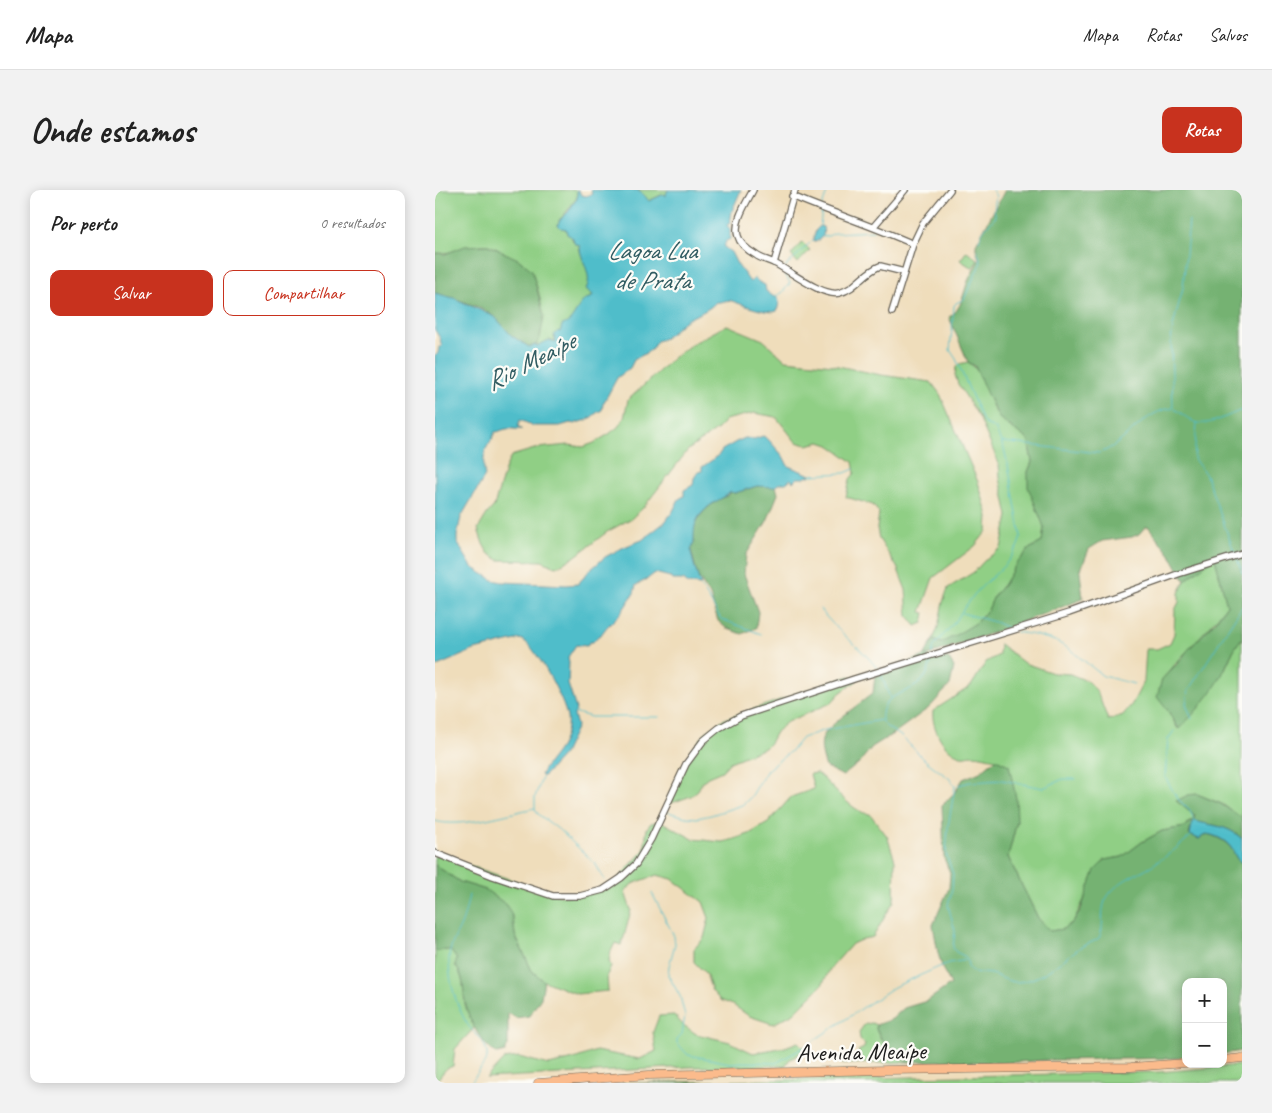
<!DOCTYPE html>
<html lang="pt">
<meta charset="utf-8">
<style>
:root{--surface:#fff;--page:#f2f2f2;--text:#222;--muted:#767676;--line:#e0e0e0;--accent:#c8321e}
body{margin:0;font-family:Caveat,sans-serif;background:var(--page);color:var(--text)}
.controls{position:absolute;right:15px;bottom:15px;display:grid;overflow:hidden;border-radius:10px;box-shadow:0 2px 12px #0003}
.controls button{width:45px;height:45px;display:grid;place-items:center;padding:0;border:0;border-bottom:1px solid var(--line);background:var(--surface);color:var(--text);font:25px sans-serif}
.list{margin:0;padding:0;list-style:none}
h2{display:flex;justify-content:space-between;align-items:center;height:65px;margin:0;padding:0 20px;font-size:21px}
h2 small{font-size:16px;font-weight:400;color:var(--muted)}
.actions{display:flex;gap:10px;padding:15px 20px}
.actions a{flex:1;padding:11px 0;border:1px solid var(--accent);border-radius:10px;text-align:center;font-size:18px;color:var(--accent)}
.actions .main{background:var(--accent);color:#fff}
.map{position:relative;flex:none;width:807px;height:893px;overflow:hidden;border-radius:10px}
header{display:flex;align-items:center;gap:30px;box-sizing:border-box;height:70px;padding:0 25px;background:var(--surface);border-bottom:1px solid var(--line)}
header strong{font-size:24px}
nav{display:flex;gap:28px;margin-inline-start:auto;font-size:18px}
.intro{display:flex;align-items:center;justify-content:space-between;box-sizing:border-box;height:120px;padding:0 30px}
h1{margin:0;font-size:35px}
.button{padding:12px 22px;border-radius:10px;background:var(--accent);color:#fff;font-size:18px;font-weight:700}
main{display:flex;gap:30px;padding:0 30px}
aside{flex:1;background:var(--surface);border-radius:10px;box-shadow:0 2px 12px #0003}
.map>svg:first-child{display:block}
.green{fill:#90cf85;stroke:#567650}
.forest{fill:#74b272;stroke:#486747}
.water{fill:#50bdca;stroke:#366c73}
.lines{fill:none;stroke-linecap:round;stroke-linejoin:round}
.stream{stroke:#50bdca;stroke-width:1}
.minor-casing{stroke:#666054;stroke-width:8}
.major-casing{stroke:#666054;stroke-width:9}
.minor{stroke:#fff;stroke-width:5.5}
.major{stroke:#fbbb8c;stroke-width:8}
.labels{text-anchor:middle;stroke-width:4.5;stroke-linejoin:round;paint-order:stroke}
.street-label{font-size:25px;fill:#1c1c1c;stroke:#fdfcf7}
.water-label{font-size:26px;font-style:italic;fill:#315c62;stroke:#fdfcf7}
</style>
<header>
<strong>Mapa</strong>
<nav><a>Mapa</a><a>Rotas</a><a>Salvos</a></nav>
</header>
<div class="intro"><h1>Onde estamos</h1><a class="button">Rotas</a></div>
<main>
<aside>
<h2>Por perto<small>0 resultados</small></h2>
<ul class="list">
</ul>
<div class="actions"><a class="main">Salvar</a><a>Compartilhar</a></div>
</aside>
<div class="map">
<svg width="807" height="893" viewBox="0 0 807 893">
<rect width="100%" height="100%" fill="#fdfcf7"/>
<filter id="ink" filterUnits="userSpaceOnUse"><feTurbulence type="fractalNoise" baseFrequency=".02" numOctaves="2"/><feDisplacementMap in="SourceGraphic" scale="10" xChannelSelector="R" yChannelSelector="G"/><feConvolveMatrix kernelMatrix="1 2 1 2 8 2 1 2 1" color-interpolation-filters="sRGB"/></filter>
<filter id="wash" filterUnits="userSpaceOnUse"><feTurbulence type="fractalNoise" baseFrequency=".0096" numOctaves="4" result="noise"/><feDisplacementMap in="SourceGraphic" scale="20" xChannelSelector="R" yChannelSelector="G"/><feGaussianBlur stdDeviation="1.12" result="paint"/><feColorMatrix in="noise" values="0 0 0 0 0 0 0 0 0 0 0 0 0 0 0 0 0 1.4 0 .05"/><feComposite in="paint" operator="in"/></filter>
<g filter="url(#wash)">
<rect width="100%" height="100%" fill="#efddbb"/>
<g class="green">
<path d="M 0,0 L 142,0 L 142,8 C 135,16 132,23 124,30 L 126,38 L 131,39 L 132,44 L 136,46 L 138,51 L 144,56 C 145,68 159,85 152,97 L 153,101 L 157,102 L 158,105 L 156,108 L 151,109 L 133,134 L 128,135 L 125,142 L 122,142 L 119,147 L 121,152 L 116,150 L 102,157 L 101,155 C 113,133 106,94 90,75 C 84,69 77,68 70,64 C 65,61 59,56 53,55 C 37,53 17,65 0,63 Z"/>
<polygon points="202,0 233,0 231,6 228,4 214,11"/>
<polygon points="367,52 375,60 363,73 356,65"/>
<polygon points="532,61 543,70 537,78 525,70"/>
<polygon points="292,135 328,150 350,170 398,175 446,185 496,192 505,204 543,292 553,326 552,341 540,356 498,388 486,422 490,423 488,433 481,436 473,426 471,400 462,377 444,349 442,338 444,323 438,315 411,307 415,289 420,283 418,272 394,255 385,252 372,255 361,252 341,227 319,223 290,230 283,239 253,260 208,318 197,328 172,342 138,368 121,377 107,371 64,370 53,363 48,354 43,339 52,324 59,316 71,277 76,266 103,258 134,255 148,257 159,253 174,244 183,237 189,228 193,210 238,168 257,154"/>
<path d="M 533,172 C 551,183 551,211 564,227 C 569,234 585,243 593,249 L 597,272 L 593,282 L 603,320 L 609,337 L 607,352 L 594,359 L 580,376 L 569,394 L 559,406 L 553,420 L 541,433 L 521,446 L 506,453 L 498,450 L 503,437 L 508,412 L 513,398 L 539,382 L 549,371 L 566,358 L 573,326 L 565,288 L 564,274 L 544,227 L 523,194 L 520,185 L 521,177 L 524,174 Z"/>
<path d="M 779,364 L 792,415 C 780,432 767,444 753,460 C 744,469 736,480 727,489 L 733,521 L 743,539 L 790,479 L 800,457 L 807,448 L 807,628 L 787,614 L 762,604 L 742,611 L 760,626 L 760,629 L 751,634 L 751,637 L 727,641 L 707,652 L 687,667 L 669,670 L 638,732 L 628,739 L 615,741 L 603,728 L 573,667 L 582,631 L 561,569 C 554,568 545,565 538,565 C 534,565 529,567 526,566 C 509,562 496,537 498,521 L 536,496 L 551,472 L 564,465 L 565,454 L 589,473 L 618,483 L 635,484 L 652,491 L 662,501 L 673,530 L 688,525 L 697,514 L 709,491 L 711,459 L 722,459 L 735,453 L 739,444 L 740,420 L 744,412 L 744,403 L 750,391 Z"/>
<polygon points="414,486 423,490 405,503 396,513 352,532 341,542 335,553 330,558 295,572 287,581 273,587 268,591 263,600 256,606 234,614 255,564 270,543 287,530"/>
<path d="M 382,583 C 396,594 418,624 435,624 L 452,646 L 460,670 L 459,711 L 438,747 L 428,749 L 417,754 L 395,779 L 387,795 L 359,823 L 338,834 L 314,826 L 298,815 L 285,810 L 277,801 L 271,784 L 259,772 L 259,759 L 269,748 L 274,728 L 268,712 L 237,689 L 222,685 L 197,694 L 190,702 L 196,720 L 189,747 L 187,751 L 186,755 L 180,753 L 176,761 L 174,771 L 176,776 L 172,785 L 173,801 L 142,804 L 109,791 L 97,781 L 80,745 L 78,728 L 51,700 L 25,692 L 0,675 L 0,664 L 125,706 L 151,705 L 180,692 L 209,660 L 212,638 L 216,633 L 225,631 L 258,649 L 287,652 L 296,650 L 314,644 L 333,633 L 356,607 L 379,599 L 375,584 Z"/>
<path d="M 15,760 L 22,769 L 20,775 C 30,789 28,799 30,814 C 32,823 36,830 40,837 L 20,859 L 18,876 L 11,879 L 2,890 L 0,889 L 0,761 Z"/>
<polygon points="239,825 247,834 261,844 295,852 318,863 350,857 363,852 371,860 354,870 350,876 253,877 51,888 69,869 84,867 114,875 139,869 161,861 205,869 221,861 218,842 224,826"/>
<path d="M 437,833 L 441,835 C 440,850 462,866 474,872 L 407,874 L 410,868 L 425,865 L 423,861 L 429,858 L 430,854 L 425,849 L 424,842 L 430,834 Z"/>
<polygon points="807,875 807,893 187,893 724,882"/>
</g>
<g class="forest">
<path d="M 570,0 L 807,0 L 807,448 C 797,460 793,473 786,487 C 775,506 760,523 744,539 L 733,521 L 722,507 L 727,489 L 744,472 L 752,461 L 780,432 L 792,415 L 779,365 L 776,370 L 750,391 L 736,366 L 713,336 L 709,338 L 704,344 L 697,347 L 667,351 L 654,359 L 645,382 L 648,409 L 563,441 L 490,466 L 498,468 L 513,468 L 519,477 L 515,495 L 495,517 L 458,544 L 437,557 L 424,573 L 408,586 L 391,577 C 388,569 384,556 388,547 C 393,535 426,513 438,503 L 440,486 L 489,466 L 498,450 L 506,453 L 521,445 L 541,433 L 553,420 L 559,406 L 569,394 L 580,376 L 594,359 L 607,352 L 609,337 L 593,297 L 593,282 L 597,272 L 593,250 L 564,228 L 551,202 L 540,176 L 533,172 L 514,127 C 527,120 528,103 533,91 C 536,84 541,76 544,69 L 541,59 L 541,54 Z"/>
<path d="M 53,55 L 83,69 L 97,80 L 109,126 L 105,148 L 101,155 L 94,157 C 88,152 80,149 74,144 C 68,139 65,131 58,126 C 42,114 19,109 0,103 L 0,63 L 10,64 L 30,56 Z"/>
<polygon points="322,296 341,296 343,304 332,331 311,365 309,384 323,422 321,438 307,444 291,438 283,431 275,405 263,387 256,360 259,353 258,339 260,332 270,320 282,310 294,305 295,302 300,303"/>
<path d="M 561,569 L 574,575 L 581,608 L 582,631 L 573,667 L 603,728 L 615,741 L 628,739 L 638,732 L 646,719 L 660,680 L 670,670 L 687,667 L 707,652 L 727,641 L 750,637 L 751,635 L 760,629 L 760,626 L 741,611 L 753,605 L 762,604 L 786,614 L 807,628 L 807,649 C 794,635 777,636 760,631 L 757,634 L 754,644 L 764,649 L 771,644 C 781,646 792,651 798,661 C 801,667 801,669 807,673 L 807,861 L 788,864 L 788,792 L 751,792 L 751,868 L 612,870 L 566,873 L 515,871 L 474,872 L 459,863 L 456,858 L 449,854 L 441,839 L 441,835 L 457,829 L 469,818 L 492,811 L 516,794 L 508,780 L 503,763 L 498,735 L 514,698 L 515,683 L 509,668 L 507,615 L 520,602 L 528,589 L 545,582 Z"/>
<path d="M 0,675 L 25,692 L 51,700 L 72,715 L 78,728 L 80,745 L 97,781 L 109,791 L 106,808 L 94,826 L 81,828 L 73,823 L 73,855 L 70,862 L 62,864 C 47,855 35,833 31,816 C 27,801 31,789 20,775 L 22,769 L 15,760 L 0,761 Z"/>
</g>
<g class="water">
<path d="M 142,0 L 144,0 L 146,5 L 151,6 L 157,4 L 156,0 L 202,0 L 209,5 L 214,11 L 229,4 L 230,6 L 233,0 L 306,0 L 297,21 L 295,33 L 292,35 L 295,40 L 295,49 L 291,51 L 289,57 L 296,62 L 302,74 L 315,92 L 320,88 L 324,92 L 330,95 L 331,101 L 339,107 L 343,107 L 344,113 L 342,121 C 334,125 306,114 297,111 C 291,109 287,113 281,112 C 275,120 260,125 251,130 C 239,138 235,148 222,151 L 216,160 L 199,170 L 195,178 L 182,188 L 168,214 L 167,220 C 161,222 158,227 152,230 C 148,232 144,231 140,234 L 135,233 L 125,236 L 99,236 L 85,230 L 83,237 L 87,239 C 81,240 77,238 71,239 C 66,240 64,242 60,242 C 59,247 55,252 52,257 C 48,264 48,278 50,286 L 26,327 L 22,345 L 22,352 L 37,377 L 58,390 L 67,392 L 131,395 L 143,394 L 154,381 L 170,367 L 189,357 L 207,350 L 230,332 L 238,321 L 244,309 L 249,306 L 249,300 L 258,295 L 259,288 L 263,282 L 267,281 L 267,277 L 283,266 L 287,260 L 301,252 L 310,248 L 319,249 L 328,246 L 333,249 L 348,266 L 353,276 L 376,285 L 369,288 L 362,288 L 358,292 L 356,289 L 351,293 L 345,293 L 339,297 L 322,296 L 300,303 L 295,302 C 292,306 279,312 273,317 C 260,329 259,334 259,351 C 259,355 256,358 256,362 C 258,373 262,385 266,395 L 252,394 L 249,390 L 238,390 L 235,387 L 220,383 L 211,390 L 201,395 L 199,403 L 186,423 L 171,438 L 165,446 L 163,446 L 158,452 L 154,452 L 152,456 L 141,455 L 133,467 L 134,472 L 133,494 L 141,519 L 139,525 L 142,536 L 129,564 L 108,587 L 106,585 C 112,571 126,561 130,546 C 132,540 133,533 132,527 C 130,512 99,451 85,449 L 39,460 L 0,477 L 0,166 L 3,163 L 4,157 L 7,156 L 5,152 L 6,150 L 0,140 L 0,103 L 19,108 L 54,124 L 61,128 L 77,146 L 94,157 L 100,155 L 102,156 L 114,150 L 121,152 L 119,145 L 123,141 L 125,142 L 127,135 C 141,133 142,108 156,108 L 158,105 L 151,99 C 159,85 144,68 145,56 L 139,53 L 138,48 L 132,44 L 131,39 L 126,38 L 123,35 C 124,28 129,27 133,22 C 137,17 137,14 142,9 Z"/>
<path d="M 385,36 L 388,37 C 390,44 387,49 380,52 L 378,50 L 381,40 Z"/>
<path d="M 760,631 C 777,636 793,635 807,649 L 807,673 C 801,669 801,667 798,661 C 793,651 781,645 771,644 L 764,649 L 755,645 L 757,634 Z"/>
</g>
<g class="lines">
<g class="stream">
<polyline points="387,16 393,0"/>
<polyline points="385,36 387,20"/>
<polyline points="387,46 393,46 400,43 439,41"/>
<path d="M 544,51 C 546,40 554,34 561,27 L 559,20 L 561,6 L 557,0"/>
<polyline points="350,77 378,50"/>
<polyline points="338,107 347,103 355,93 349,82"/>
<polyline points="738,217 736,150 738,136 748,98 754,30"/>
<polyline points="762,233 759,269 771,285 800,364"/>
<path d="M 567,252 L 664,263 C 690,255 705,225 732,219 C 743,216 751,231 763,233 C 778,235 793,225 807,220"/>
<polyline points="376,285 410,283 419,279"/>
<polyline points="802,368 807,383"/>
<polyline points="266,396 286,429 326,444"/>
<path d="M 385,419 C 402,442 425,456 442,478"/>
<polyline points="527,423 560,432 575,439"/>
<polyline points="581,442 600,445 620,451 633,458 668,486 699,494"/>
<path d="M 497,464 C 498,452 507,448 514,439 C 523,428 530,416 539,405 C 555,386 580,373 586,346 L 573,275 L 569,259 L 560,238 L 550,234 L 548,231 L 521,169 L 515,160 L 519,116 L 521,113 L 529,109 L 546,72 L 542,60"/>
<path d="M 496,468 C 493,513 443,492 447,532 L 453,538 L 466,546 L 491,571 L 515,589 L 520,596 L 513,637 L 511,664 L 518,684 L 517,700 L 513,715 L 520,741 L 518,758 L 521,762 L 531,767 C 533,771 532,775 534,778 C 538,785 549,782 556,784 C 565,786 572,792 582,792 C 605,791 625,772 643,759 C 649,754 658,753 664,748 C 670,737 665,723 670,711 C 680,690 705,684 722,672 C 734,665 745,655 756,646"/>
<polyline points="446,484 455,508"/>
<polyline points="138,522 156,527 224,527"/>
<polyline points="757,529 751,514 753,501 807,417"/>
<polyline points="739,541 733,549 730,587 742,608 755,621 760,632"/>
<polyline points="107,588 100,607 100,619 103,624 123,639 160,673 169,689"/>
<polyline points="520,596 535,592 567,590 608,598 628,589 641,589"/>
<polyline points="233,622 251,627 262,628 276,625 307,615 316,607 332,580 357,560 367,548 390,540 446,530"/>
<path d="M 0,631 C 25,639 74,623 100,618"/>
<polyline points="217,703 239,746 240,754 234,776 233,785 245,806 250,826 247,844 242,849 242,853 253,865 295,873 307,872 341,873 366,859 459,797 513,773 532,770"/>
<path d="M 34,705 C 32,715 30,725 26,735 C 20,748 13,758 14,774 C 15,795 21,814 31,832 C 38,844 53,852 52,867 C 51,873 39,887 36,893"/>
</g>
</g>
</g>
<g filter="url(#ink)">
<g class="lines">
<defs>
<g id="minor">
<path d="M 318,0 C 312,12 298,32 303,46 C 305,54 314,61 321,65 C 326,69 333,70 339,73 C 354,80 387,107 404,103 C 421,99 429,82 445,76 L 469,82"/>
<path d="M 357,6 C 397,23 438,36 478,54 L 457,122"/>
<polyline points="439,36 470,0"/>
<polyline points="478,54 488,33 515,0"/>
<polyline points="339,73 360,0"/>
<polyline points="0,663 58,686 118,706 145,706 168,700 186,688 201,674 216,649 251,574 268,551 284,538 306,526 419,489 634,423 743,384 807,364"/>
</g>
<g id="major">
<polyline points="788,870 807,868"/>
<polyline points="103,893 214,885 453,880 696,877 751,873"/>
</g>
</defs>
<use href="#minor" class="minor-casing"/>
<use href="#major" class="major-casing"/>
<use href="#minor" class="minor"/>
<use href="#major" class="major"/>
</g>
</g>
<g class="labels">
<g class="street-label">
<text transform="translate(426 861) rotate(-1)" y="9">Avenida Meaípe</text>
</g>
<g class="water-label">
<text x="217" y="69">Lagoa Lua<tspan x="217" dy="30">de Prata</tspan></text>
<text transform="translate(95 171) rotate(-27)" y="9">Rio Meaípe</text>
</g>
</g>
</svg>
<div class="controls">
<button>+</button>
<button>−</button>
</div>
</div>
</main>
